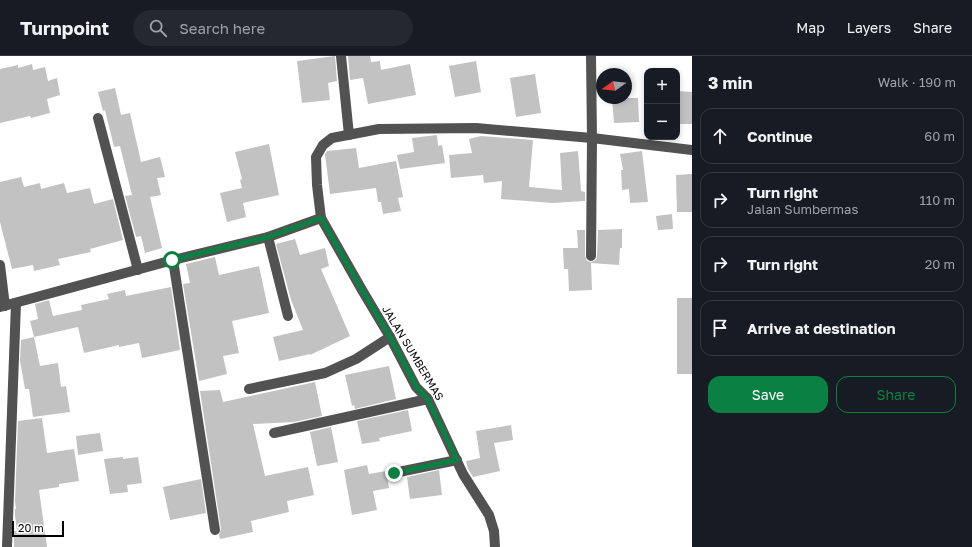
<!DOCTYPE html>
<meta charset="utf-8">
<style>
:root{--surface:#171b24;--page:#242831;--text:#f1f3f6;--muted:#9ea1a6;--line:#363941;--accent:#0b8043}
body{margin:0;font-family:"Golos Text",sans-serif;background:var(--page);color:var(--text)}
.controls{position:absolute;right:12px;top:12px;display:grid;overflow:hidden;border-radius:8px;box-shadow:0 2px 6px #0003}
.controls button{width:36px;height:36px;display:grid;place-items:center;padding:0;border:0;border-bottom:1px solid var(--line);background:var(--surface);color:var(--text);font:20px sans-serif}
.compass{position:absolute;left:596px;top:12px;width:36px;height:36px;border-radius:50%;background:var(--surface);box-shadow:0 2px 6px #0003;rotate:256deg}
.scale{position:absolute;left:12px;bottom:10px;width:52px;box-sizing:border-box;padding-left:4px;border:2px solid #000;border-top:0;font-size:11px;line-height:14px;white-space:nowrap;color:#000;-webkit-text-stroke:3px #fff;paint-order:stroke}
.stop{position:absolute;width:12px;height:12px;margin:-9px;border:3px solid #0b8043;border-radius:50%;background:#fff}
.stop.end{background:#0b8043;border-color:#fff;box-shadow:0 1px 4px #0008}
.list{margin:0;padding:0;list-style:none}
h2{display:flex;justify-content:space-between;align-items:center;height:52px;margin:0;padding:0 16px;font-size:17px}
h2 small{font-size:13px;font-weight:400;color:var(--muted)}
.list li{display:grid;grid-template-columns:26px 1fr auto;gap:12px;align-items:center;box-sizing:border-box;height:56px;margin:0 8px 8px;padding:0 8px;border:1px solid var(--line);border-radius:12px}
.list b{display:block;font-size:15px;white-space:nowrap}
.list p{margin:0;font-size:13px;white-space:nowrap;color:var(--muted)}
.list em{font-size:13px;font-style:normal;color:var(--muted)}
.actions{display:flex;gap:8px;padding:12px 16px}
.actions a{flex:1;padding:9px 0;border:1px solid var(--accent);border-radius:12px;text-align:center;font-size:14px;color:var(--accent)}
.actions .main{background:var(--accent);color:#fff}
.icon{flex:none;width:22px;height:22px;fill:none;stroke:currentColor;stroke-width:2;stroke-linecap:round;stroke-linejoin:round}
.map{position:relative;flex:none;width:692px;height:491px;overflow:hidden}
header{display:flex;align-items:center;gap:24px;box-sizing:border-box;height:56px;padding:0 20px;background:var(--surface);border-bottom:1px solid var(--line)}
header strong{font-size:19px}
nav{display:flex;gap:22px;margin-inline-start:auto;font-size:14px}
.search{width:280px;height:36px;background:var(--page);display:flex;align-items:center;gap:10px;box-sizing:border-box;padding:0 14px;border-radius:22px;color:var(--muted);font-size:15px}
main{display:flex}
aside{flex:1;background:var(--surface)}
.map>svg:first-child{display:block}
.building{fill:#c2c2c2}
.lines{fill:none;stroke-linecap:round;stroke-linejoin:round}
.minor{stroke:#525252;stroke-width:10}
.route{stroke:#0b8043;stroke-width:5}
.labels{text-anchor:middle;stroke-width:3.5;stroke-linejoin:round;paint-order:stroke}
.street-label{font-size:11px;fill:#000;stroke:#fff}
</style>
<header>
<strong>Turnpoint</strong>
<div class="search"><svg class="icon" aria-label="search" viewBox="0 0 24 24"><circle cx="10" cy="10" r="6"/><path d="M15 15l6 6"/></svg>Search here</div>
<nav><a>Map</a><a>Layers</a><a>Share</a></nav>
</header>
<main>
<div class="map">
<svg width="692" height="491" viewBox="0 0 692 491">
<rect width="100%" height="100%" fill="#fff"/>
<g class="building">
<polygon points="335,0 337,25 328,27 330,44 302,47 297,5"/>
<polygon points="348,0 370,0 371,6 380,5 381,14 410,8 416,39 368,48 363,22 350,24"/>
<polygon points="476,5 481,36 455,41 449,10"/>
<polygon points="32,8 33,14 45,11 48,25 57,22 60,39 47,43 50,57 31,62 30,60 0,67 0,13 18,9 18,12"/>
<polygon points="535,18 541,57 516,61 510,22"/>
<polygon points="115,32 121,59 130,57 141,106 160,101 165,121 157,122 161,139 150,141 162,192 145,197 141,180 136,181 125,140 132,139 120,90 114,91 105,54 103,55 98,36"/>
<polygon points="677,35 692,36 692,68 677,68"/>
<polygon points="612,42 638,42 639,66 614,67"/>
<polygon points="437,79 438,90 442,89 445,107 400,113 397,99 414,96 412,82"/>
<polygon points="481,80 533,84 529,131 562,134 560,97 578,95 581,135 585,136 585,145 552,147 501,143 502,125 484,127 483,119 451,122 449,99 472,97 469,83"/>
<polygon points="269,88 279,139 243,147 246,161 227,166 220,137 242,132 240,124 242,123 235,96"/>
<polygon points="356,92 359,112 396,105 403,141 398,142 401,155 383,158 381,146 378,146 376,132 330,138 325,98 327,95"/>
<polygon points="642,95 648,146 630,147 629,133 622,134 621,114 623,114 620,98"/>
<polygon points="692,118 692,156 677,156 676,119"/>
<polygon points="21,121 24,131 40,127 41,133 64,127 67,137 90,132 94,148 113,143 123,184 90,193 91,196 58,203 60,209 34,215 33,209 12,213 0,166 0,126"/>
<polygon points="672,158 673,173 658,174 656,160"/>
<polygon points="622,173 622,192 620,192 619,209 591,207 592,234 569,235 568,213 564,213 563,192 578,192 577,174 585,174 585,200 587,205 591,206 596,204 597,200 598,174"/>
<polygon points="295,183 300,199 325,192 329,210 321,213 350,280 310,299 310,298 279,305 273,281 303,274 291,244 276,188"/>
<polygon points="215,201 219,219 259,210 269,257 232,265 239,297 223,300 227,318 199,325 183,228 190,227 186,208"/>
<polygon points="171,231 180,294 142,302 139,287 119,291 119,289 84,297 78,271 34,281 30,265 38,263 35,248 49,244 53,260 82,254 81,249 109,243 107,238 125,234 126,240"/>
<rect x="677" y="242" width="15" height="76"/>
<polygon points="34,281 40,310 58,307 61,331 66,330 70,356 33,361 29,333 25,333 20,305 21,284"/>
<polygon points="389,310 396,343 355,353 354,349 352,350 345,319"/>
<polygon points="315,326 322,360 294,366 253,368 265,420 308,411 314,439 287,445 289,456 251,465 253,476 220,483 219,479 221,473 200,335 220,334 223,346"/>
<polygon points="408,354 412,375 379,382 380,385 362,388 357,365"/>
<polygon points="42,362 47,397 74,393 79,425 59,428 59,431 39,434 47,491 14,491 14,475 17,475 15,460 15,453 16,453 15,445 18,365"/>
<polygon points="511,369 513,384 494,387 500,415 473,421 468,413 466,405 480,402 476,375"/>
<polygon points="331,371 338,406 317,410 310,376"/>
<polygon points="100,377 103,395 78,399 76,380"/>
<polygon points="123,401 123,403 138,401 142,427 127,429 128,436 110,438 104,403"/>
<polygon points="367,409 369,418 386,415 389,432 373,435 377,454 352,459 344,414"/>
<polygon points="439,414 442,439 410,443 407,421"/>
<polygon points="201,423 206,457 170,464 163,431"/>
</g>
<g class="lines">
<g class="minor">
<polyline points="341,0 349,79"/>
<polyline points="98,62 138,214"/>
<polyline points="321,162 362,234 390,281 416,331 428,343 463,418 489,459 494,475 495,491"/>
<polyline points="268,181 288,260"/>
<polyline points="591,200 592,82 591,0"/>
<polyline points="173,204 215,474"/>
<polyline points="0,209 5,250"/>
<polyline points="0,251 173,204 268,181 321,162 317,129 316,101 323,89 332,82 379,73 476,72 592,82 692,94"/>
<polyline points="249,333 325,317 356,303 390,281"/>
<polyline points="274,377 428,343"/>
<polyline points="394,417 457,404"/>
<polyline points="7,491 16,247"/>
</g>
</g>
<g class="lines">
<polyline class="route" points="172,204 268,181 321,162 362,234 390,281 416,330 428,344 457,404 394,417"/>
</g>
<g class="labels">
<g class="street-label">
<text transform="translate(413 297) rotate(59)" y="4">JALAN SUMBERMAS</text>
</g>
</g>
</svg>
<div class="controls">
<button>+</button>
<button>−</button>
</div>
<svg class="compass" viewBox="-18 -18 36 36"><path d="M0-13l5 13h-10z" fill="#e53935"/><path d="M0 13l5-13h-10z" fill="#9ea1a6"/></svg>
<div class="scale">20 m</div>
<div class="stop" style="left:172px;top:204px"></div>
<div class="stop end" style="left:394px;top:417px"></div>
</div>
<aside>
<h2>3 min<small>Walk · 190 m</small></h2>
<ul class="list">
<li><svg class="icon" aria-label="ahead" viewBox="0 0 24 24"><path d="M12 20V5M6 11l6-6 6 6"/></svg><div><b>Continue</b></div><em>60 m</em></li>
<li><svg class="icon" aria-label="right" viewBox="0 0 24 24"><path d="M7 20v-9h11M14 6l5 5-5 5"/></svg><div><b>Turn right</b><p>Jalan Sumbermas</p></div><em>110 m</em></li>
<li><svg class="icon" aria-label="right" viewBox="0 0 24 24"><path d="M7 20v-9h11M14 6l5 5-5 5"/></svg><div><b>Turn right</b></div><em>20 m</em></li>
<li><svg class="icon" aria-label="arrive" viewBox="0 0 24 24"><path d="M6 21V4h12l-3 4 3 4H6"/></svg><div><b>Arrive at destination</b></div></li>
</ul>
<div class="actions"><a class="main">Save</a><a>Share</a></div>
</aside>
</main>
